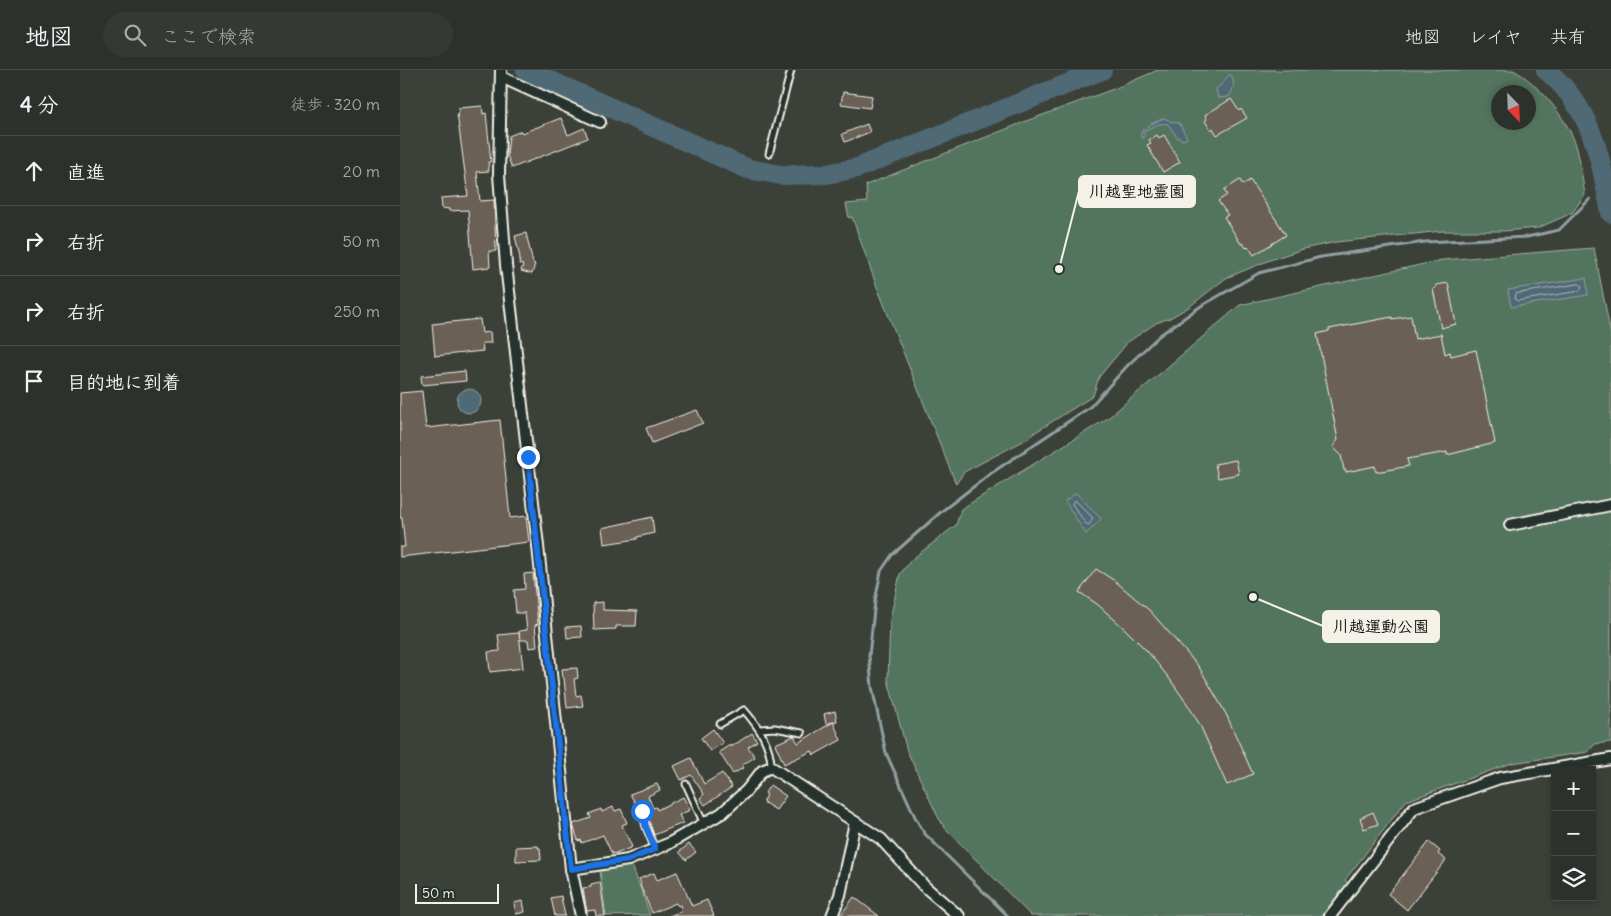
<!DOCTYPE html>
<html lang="ja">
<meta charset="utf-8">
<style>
:root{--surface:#2c312b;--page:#343933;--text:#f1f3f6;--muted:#a6a9a9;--line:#484c47}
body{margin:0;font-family:Delius,"Klee One",sans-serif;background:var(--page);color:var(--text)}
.controls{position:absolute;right:15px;bottom:15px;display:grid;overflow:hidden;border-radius:0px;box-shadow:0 2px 8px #0003}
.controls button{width:45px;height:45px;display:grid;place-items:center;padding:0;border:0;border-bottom:1px solid var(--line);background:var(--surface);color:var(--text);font:25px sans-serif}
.compass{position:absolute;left:1091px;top:15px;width:45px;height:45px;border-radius:50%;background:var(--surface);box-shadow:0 2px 8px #0003;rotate:157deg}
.scale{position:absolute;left:15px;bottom:12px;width:84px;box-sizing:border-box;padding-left:5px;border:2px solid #f4f1e8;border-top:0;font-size:14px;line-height:18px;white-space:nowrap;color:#f4f1e8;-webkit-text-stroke:4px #26332d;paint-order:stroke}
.stop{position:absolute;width:15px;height:15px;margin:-11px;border:4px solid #1a73e8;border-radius:50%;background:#fff}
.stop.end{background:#1a73e8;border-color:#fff;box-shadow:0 1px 5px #0008}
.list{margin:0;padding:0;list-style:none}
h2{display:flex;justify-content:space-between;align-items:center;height:65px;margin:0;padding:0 20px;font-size:21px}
h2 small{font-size:16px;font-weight:400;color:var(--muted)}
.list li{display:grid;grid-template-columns:32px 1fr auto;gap:15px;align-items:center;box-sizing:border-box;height:70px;padding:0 20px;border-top:1px solid var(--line)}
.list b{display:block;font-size:19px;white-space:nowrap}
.list em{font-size:16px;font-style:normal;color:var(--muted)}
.icon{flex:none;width:28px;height:28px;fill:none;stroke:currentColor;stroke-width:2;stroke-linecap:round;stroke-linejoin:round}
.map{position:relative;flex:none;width:1211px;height:846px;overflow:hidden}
header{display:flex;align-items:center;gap:30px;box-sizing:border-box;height:70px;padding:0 25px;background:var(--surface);border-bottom:1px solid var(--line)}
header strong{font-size:24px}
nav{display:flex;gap:28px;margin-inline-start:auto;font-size:18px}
.search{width:350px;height:45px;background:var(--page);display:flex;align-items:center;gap:12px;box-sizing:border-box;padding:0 18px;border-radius:28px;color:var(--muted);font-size:19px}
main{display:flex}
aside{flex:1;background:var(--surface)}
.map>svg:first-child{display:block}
.green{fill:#53745e;stroke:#a4b2a3;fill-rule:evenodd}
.water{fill:#506975;stroke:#929fa3}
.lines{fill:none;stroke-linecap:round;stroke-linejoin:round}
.shore{stroke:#b2bbba;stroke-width:1}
.stream{stroke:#929fa3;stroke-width:3}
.river{stroke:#506975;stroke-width:20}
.building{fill:#6b6155;stroke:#f4f1e8}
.service-casing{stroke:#f4f1e8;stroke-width:9}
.minor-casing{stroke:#f4f1e8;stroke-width:14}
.service{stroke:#26332d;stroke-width:5}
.minor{stroke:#26332d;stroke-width:10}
.route{stroke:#1a73e8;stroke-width:6}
.leader{fill:none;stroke:#f4f1e8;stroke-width:2}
.callout-dot{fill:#f4f1e8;stroke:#26332d;stroke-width:2}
.callout{fill:#f4f1e8;stroke:#f4f1e8;stroke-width:2}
.callout-label{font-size:16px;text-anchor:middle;font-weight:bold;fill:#111}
</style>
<header>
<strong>地図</strong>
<div class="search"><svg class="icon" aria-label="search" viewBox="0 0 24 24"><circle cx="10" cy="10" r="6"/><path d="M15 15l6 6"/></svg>ここで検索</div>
<nav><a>地図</a><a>レイヤ</a><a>共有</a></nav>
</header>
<main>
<aside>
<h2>4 分<small>徒歩 · 320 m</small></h2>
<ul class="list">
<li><svg class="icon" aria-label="ahead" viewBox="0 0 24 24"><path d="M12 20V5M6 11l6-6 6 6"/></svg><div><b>直進</b></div><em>20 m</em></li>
<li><svg class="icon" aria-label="right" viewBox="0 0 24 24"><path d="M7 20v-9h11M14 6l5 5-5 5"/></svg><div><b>右折</b></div><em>50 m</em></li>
<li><svg class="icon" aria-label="right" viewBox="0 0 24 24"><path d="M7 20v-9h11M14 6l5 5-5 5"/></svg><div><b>右折</b></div><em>250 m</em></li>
<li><svg class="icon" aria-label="arrive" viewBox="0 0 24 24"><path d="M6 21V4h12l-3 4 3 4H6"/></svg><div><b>目的地に到着</b></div></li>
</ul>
</aside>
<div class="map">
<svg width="1211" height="846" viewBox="0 0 1211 846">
<rect width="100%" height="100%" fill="#3b4139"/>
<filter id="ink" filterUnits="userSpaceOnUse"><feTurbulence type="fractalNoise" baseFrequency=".02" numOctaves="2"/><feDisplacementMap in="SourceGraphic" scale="10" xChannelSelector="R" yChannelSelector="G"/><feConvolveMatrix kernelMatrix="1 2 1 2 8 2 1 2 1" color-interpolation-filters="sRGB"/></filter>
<g filter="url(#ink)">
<g class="green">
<path d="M 758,0 L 1113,0 C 1138,12 1167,49 1176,75 C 1181,91 1182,109 1185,125 L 1172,143 L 1138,158 L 1104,161 L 1043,161 L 936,172 L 903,179 L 870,190 L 826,208 L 789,237 L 770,248 L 756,253 L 728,272 L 699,307 L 693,326 L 634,363 L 629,368 L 564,402 L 556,414 L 477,217 L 452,147 L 449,148 L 446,134 L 467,132 L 466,115 L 629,50 L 716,18 ZM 1098,22 L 1128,22 L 1128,52 L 1098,52 Z"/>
<polygon points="1194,178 1211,265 1211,672 1195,674 1188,682 1112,693 1006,731 945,810 948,813 922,846 631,846 545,758 538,747 507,681 488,610 490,549 500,504 511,490 556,455 561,439 708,348 840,235 1042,190"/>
<polygon points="232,795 250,845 206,846 200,801"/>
</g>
<g class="water">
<path d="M 829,5 L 831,5 C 835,11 834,22 828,27 L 818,28 L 816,19 L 822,14 Z"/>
<path d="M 764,48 L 772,52 L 779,53 L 787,68 L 783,70 L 777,67 L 768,54 C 760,52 750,57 744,62 L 744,68 L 741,68 L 741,62 L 751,54 Z"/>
<polygon points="1186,208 1188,225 1111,237 1108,220"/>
<circle cx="69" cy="331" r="12"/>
<polygon points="676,423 701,449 686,464 665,431"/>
</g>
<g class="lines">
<g class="shore">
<polygon points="1179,214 1182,216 1180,221 1117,231 1115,229 1116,224"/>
<polygon points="675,430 693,448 689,455 686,454 672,434 673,432"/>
</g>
<polyline class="stream" points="608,846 525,764 516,749 486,683 472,617 469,586 475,531 481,501 492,485 542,441 590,404 690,337 728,295 760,265 801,236 859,203 921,187 1025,172 1127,167 1159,160 1190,129"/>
<g class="river">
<polyline points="126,0 348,99 381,105 427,104 457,98 702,0"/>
<path d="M 1146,0 C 1193,39 1200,87 1211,143"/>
</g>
</g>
<g class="building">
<polygon points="443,22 472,26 470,38 441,34"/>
<polygon points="831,29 839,41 841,39 847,48 817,65 813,58 811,60 805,51 807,49 805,45"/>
<polygon points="82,36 83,44 86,43 91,92 88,92 89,101 77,102 80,131 94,130 96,181 89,181 90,197 73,199 68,140 49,141 49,139 42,138 41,128 68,126 57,43 59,42 59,38"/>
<polygon points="161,48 168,65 184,58 188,68 112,98 107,85 109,66 121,61 122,63"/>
<polygon points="467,54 470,62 445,72 442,64"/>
<polygon points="757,65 759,68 764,65 780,92 763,102 747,75 751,73 749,70"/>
<polygon points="840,110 843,115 850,110 886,165 854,185 848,176 846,178 843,173 841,174 824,147 828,145 818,131 827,125 824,120"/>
<polygon points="126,163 133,193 135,194 132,204 121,201 123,195 119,194 120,188 115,166"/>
<polygon points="1048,213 1056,254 1041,258 1033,219 1036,218 1036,215"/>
<polygon points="1011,246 1015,269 1041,264 1045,284 1050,282 1051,286 1076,280 1095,373 1047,385 1047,382 1007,389 1009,396 976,402 975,396 946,402 946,400 944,400 941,385 934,378 934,375 938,370 917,264 929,261 929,259 992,247 992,249"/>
<polygon points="80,249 82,263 90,262 91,273 82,273 83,281 35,286 32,254"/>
<polygon points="65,301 66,311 22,315 21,306"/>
<polygon points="22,321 26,358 100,350 110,448 126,446 129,472 0,487 0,477 5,477 2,448 0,448 0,323"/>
<polygon points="297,340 303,353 252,373 246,358"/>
<polygon points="836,390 839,404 818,408 815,394"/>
<polygon points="252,447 254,463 237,467 237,469 204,474 202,458"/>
<polygon points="696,499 715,511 750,541 799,597 826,644 853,704 827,715 800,655 788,635 769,608 748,582 725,559 697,534 679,522"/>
<polygon points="133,503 138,554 135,555 137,577 129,578 128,570 120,570 119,561 127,560 125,543 116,543 114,520 125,519 124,504"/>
<polygon points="203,532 203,540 237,541 236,556 216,556 216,559 194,560 193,533"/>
<polygon points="181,556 182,567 167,568 166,557"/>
<polygon points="119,563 123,598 90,602 88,582 100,581 98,565"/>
<polygon points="177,598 178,608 174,609 176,626 181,625 183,636 167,638 164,608 163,608 162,599"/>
<polygon points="435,641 437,651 433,652 441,670 414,685 412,681 384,694 375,674 394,666 398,673 433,652 426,654 424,644"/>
<polygon points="313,659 323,673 310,681 301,668"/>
<polygon points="352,663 357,671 348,677 355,687 342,695 343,698 333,704 319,682 330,675 331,677"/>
<polygon points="291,688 304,714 322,703 332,717 305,735 300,728 304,724 291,705 281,710 274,696"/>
<polygon points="257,714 260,720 248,726 253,738 256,737 257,740 283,727 290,740 279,745 283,753 254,765 245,738 242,737 240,731 235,733 230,724"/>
<polygon points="370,715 386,726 376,740 363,732 367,725 365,723"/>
<polygon points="213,737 215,741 221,739 227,753 222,755 232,777 216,784 215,783 212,784 203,765 182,773 181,770 178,771 173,754 191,748 189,744 201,739 202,742"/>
<polygon points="973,742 978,754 964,759 960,748"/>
<polygon points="1029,772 1040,781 1038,784 1046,790 1007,840 988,824"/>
<polygon points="289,774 296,782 286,790 279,782"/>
<polygon points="138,776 138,778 140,778 141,790 116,791 116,777"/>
<polygon points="277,802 292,836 307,830 314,846 269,846 282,841 280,835 278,836 276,833 252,843 240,815 241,814 239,809 254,803 257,810"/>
<polygon points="200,812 205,846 196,846 195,840 187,841 186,837 183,818 191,817 191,814"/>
<polygon points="161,826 165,846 155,846 151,828"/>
<polygon points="454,827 479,846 440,846"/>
<polygon points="123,831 125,842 116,844 114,833"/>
</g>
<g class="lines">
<defs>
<g id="service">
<polyline points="369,84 391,0"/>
<path d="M 320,654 L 344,640 C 358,656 371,674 371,697"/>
<polyline points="360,659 375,658 402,663"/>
<polyline points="286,714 304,754"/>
<polyline points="242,741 246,757 255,779"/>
</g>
<g id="minor">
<polyline points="101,0 99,105 106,195 138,476 171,799 181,846"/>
<polyline points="101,7 200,52"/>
<polyline points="1110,455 1211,435"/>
<polyline points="171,799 228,790 268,774 322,743 346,721 362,701 371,697 481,769 524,816 559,846"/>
<polyline points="432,846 440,825 455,752"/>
<polyline points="930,846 1014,738 1100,708 1211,689"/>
</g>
</defs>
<use href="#service" class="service-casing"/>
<use href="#minor" class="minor-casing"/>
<use href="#service" class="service"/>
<use href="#minor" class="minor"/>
</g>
</g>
<g class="lines" filter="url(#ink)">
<polyline class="route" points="128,387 171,799 228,790 255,779 246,757 242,741"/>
</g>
<path class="leader" d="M659 199L679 121M853 527L923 556"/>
<g class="callout-dot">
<circle cx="659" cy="199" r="5"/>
<circle cx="853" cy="527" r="5"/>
</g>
<g class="callout">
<rect x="679" y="106" width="116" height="31" rx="5"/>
<rect x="923" y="541" width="116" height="31" rx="5"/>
</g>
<g class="callout-label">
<text x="737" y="127">川越聖地霊園</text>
<text x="981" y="562">川越運動公園</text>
</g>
</svg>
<div class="controls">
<button>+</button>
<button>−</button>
<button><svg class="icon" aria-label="layers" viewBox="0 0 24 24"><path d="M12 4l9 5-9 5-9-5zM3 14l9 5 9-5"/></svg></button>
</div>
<svg class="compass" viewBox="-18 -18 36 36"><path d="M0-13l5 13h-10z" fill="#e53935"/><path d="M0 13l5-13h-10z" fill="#a6a9a9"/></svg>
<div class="scale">50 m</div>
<div class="stop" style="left:242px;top:741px"></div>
<div class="stop end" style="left:128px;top:387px"></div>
</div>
</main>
